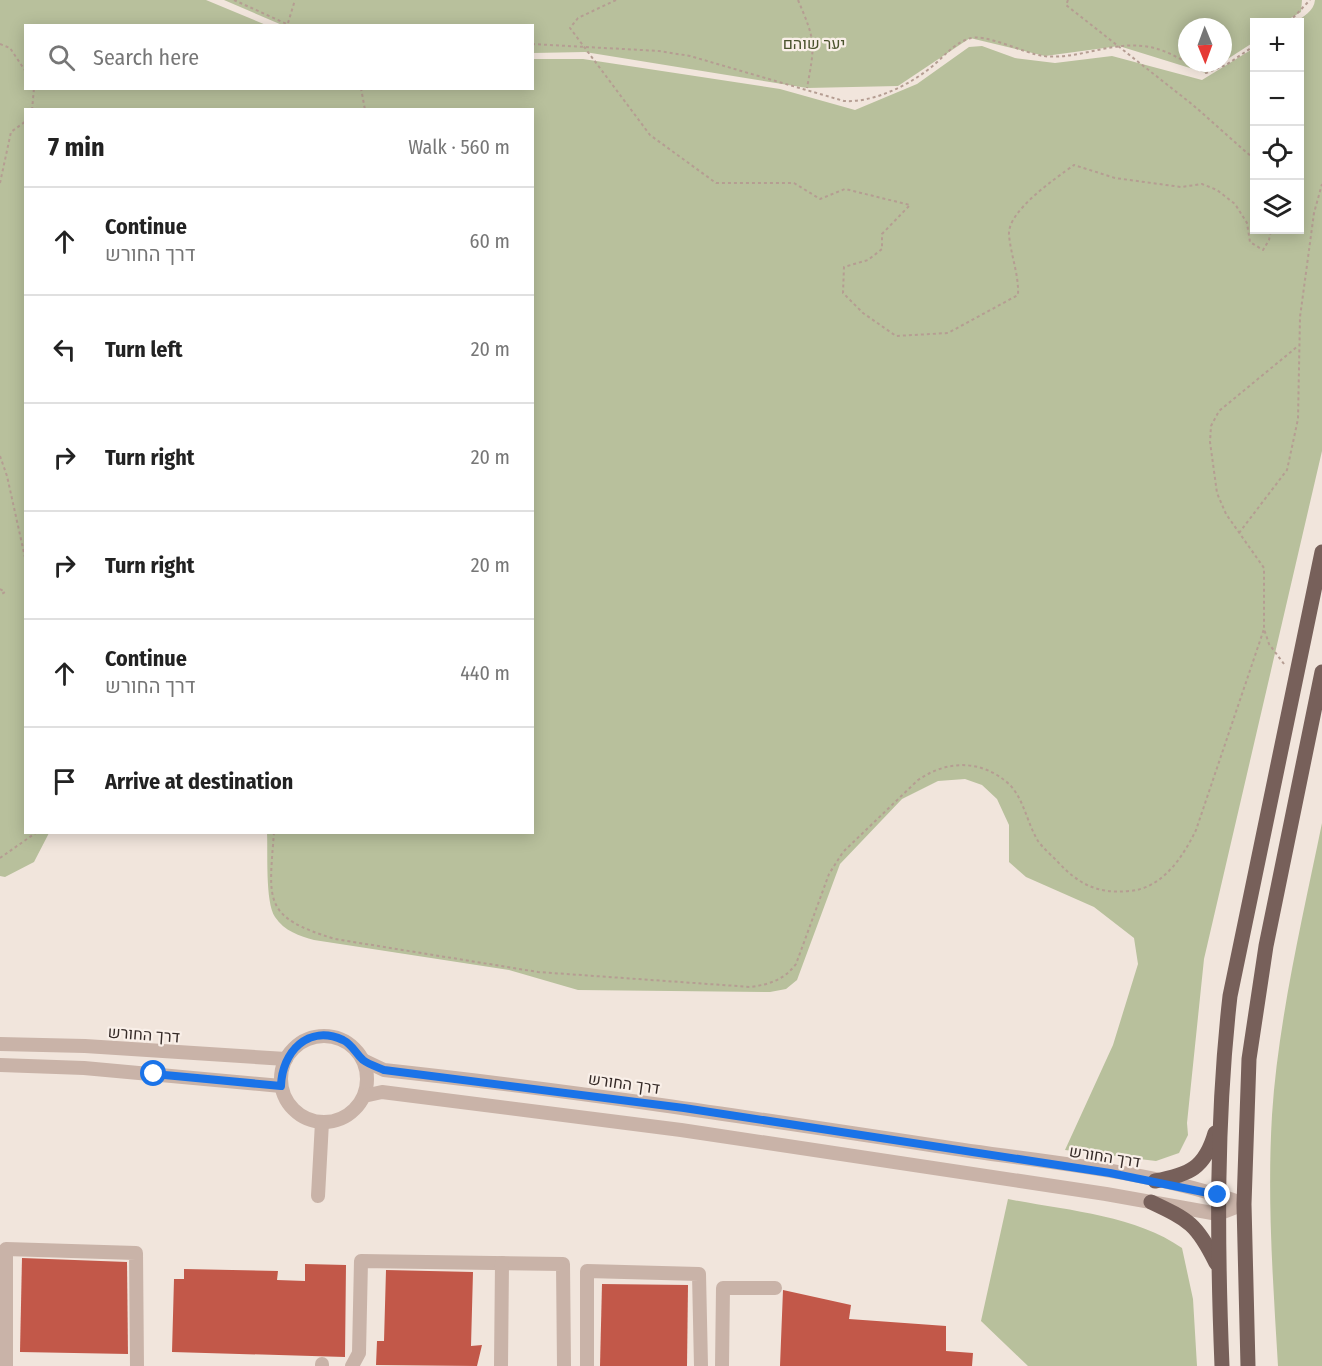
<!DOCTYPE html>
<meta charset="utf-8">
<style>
:root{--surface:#fff;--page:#f6f6f6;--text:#222;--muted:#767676;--line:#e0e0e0}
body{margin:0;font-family:"Fira Sans Condensed",Heebo,sans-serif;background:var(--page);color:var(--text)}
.controls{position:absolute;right:18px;top:18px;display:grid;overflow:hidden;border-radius:0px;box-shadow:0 3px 15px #0003}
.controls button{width:54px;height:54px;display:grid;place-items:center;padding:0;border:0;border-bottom:2px solid var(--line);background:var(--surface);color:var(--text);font:30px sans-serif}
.compass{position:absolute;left:1178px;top:18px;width:54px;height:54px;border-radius:50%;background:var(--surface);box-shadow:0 3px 15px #0003;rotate:179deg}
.stop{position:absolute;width:18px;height:18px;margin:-14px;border:4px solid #1a73e8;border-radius:50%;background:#fff}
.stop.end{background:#1a73e8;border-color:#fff;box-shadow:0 2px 6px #0008}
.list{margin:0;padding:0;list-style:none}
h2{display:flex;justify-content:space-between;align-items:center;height:78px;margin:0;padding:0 24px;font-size:26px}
h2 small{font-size:20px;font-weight:400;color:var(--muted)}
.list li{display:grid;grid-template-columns:39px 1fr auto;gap:18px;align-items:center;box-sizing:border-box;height:108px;padding:0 24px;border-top:2px solid var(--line)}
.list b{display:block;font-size:22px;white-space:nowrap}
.list p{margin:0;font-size:20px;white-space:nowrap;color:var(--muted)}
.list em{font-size:20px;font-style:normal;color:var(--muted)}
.icon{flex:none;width:33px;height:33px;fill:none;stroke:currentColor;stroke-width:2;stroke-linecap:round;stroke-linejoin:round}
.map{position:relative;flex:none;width:1322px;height:1366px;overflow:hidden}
.search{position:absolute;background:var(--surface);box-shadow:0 3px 15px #0003;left:24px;top:24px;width:510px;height:66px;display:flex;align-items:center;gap:15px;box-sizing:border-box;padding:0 21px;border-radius:0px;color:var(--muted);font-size:22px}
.panel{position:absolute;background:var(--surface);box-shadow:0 3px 15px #0003;left:24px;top:108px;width:510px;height:726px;border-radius:0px}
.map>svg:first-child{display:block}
.green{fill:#b8c09c}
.building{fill:#c25849}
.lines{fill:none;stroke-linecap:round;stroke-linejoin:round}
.path{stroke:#b59d92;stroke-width:2;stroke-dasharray:3 3;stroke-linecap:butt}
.minor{stroke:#c9b3a8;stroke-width:14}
.major{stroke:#77605a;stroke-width:15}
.route{stroke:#1a73e8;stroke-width:8}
.labels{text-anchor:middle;stroke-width:4.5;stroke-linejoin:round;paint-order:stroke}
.park-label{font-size:16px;fill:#4a532d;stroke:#f9efe8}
.street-label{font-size:16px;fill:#362b28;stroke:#f9efe8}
</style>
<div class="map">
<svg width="1322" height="1366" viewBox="0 0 1322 1366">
<rect width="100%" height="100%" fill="#f1e5dc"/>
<g class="green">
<path d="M 0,0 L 206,0 L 266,25 L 26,26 L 26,88 L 532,88 L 533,59 L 583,59 L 780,89 L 855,110 L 917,84 L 969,47 L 982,46 L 1015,58 L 1055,63 L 1112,56 L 1202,80 L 1254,48 L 1254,230 L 1300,230 L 1300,22 L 1295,22 C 1303,17 1314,11 1315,0 L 1322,0 L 1322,451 L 1204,959 L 1187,1123 L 1188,1135 L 1179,1153 L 1156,1161 L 1065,1150 L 1113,1045 L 1138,964 L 1134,938 L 1094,907 L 1026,877 L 1009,862 L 1009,825 L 997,799 L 982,785 L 965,779 L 938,781 L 902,799 L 840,864 L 797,980 L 786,989 L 770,992 L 578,990 L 509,970 L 314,940 C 300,936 284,931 275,917 C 265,902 268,851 267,833 L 532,832 L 532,110 L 26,110 L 26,832 L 49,833 L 34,862 L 5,877 L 0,876 Z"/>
<polygon points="224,0 1302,0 1301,12 1284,22 1254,22 1254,42 1223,62 1223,27 1187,27 1187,63 1221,63 1206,73 1119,46 1045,56 970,38 898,86 807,88 585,52 533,53 532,26 282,25"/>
<path d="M 1322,823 L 1322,1366 L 1278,1366 C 1273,1283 1267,1199 1272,1115 C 1278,1021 1303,916 1322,823 Z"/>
<path d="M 1008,1199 C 1064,1210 1135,1215 1182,1248 L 1193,1299 L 1197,1366 L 1028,1366 L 981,1321 Z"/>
</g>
<g class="building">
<polygon points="22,1258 127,1262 128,1354 20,1352"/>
<polygon points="305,1264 346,1265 345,1357 172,1352 174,1279 184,1279 184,1269 278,1271 277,1280 305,1281"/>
<polygon points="386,1270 473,1272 471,1346 482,1345 477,1366 376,1365 377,1341 384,1341"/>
<polygon points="602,1284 688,1285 687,1366 600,1366"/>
<polygon points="783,1290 851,1305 849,1319 946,1326 946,1351 973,1353 972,1366 780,1366"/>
</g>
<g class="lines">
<g class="path">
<polyline points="234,0 291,26"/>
<path d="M 616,0 L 578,18 L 570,28 L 650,135 L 716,183 L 794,183 L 820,199 L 845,189 L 910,205 L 882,234 L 882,249 L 868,260 L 844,267 L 843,293 L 863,313 L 896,336 L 948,333 L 1018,295 C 1019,275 1011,256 1009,235 C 1007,211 1056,178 1074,165 L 1115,178 L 1181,187 L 1202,184 L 1217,190 L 1235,204 L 1247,223 L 1250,242 L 1263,250 L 1269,240 L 1271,230"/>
<path d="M 798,0 C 816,42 815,44 807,88"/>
<polyline points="1068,0 1066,5 1193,105 1254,159"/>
<polyline points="1289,22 1310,0"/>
<polyline points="288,23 295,0"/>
<polyline points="0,44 10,48 26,72"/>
<path d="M 532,44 L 659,51 L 690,56 L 844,101 C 874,103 912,84 935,64 C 946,54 954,44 968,39 C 984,32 1023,53 1043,56 C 1077,60 1109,42 1143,46 C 1166,48 1186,63 1206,73 L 1226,65 L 1254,46"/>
<polyline points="361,88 365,110"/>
<polyline points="32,110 34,88"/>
<polyline points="0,183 11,132 26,121"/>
<polyline points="0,456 7,476 26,562"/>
<polyline points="1239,533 1287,470 1298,419 1300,317 1314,213 1322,184"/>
<polyline points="0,589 5,592 0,595"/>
<polyline points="1284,664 1269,644 1264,629 1264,568 1226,514 1217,493 1210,442 1211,426 1219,411 1298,346"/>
<path d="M 274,832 C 269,901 262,917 335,939 L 538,972 L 751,987 C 770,984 784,980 796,964 L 829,874 L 843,852 L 918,780 C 947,760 981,759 1009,784 C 1024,799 1027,823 1038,841 C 1043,848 1051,855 1057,861 C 1078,884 1097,894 1129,891 C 1162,889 1183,857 1196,830 L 1264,629"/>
<polyline points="0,858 37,832"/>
</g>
<g class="minor">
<circle cx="324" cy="1079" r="43"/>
<polyline points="0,1044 85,1046 286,1059"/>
<path d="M 363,1060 L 384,1070 C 569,1090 753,1118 937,1146 C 1037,1162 1149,1169 1244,1204"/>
<polyline points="0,1065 84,1068 281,1086"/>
<polyline points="364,1096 382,1092 681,1130 1106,1194 1218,1214 1244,1204"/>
<polyline points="318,1196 322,1122"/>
<polyline points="322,1364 322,1366"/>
<polyline points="6,1366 6,1249 136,1253 137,1366"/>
<polyline points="352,1366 359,1353 361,1261 563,1264 564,1366"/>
<polyline points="501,1366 502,1263"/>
<polyline points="587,1366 587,1271 699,1274 701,1366"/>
<polyline points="722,1366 723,1288 775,1288"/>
</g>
<g class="major">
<path d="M 1155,1181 C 1189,1175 1205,1168 1215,1133"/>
<path d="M 1151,1202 C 1189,1220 1197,1224 1216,1263"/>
<path d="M 1222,1366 C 1217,1242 1216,1119 1230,996 L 1322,552"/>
<polyline points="1248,1366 1244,1204 1249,1059 1266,946 1322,672"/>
</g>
</g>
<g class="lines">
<path class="route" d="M 154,1074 L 281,1086 C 282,1052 308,1024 343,1040 C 353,1045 355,1053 363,1060 C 368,1064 377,1067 384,1070 L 684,1108 L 1110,1173 L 1218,1195"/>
</g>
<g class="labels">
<g class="park-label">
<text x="814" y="49">יער שוהם</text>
</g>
<g class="street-label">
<text transform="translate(144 1034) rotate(4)" y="6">דרך החורש</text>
<text transform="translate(624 1083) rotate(8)" y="6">דרך החורש</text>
<text transform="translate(1105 1156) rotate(9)" y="6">דרך החורש</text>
</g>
</g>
</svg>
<div class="controls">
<button>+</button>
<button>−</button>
<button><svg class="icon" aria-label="locate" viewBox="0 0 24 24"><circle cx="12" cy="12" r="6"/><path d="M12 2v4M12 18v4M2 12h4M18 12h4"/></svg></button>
<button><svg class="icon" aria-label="layers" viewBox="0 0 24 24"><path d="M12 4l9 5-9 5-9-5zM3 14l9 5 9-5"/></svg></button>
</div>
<svg class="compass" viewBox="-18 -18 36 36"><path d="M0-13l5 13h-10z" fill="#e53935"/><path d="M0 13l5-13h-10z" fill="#767676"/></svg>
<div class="stop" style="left:154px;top:1074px"></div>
<div class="stop end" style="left:1218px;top:1195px"></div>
<div class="search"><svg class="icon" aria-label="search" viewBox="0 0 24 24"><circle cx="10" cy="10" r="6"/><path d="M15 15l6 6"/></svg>Search here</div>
<section class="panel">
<h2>7 min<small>Walk · 560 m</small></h2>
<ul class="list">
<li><svg class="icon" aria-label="ahead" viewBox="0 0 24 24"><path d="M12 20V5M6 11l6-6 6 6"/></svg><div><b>Continue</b><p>דרך החורש</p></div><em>60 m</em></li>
<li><svg class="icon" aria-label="left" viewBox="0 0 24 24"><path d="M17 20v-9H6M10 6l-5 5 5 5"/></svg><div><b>Turn left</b></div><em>20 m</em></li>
<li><svg class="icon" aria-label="right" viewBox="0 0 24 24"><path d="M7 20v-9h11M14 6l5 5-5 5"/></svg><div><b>Turn right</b></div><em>20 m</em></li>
<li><svg class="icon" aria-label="right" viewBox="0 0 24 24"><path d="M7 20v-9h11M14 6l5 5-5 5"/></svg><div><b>Turn right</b></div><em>20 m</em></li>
<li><svg class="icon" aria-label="ahead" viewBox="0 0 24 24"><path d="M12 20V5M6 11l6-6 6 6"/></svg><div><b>Continue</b><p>דרך החורש</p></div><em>440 m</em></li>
<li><svg class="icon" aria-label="arrive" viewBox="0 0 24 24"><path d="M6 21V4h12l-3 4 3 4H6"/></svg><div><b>Arrive at destination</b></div></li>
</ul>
</section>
</div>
